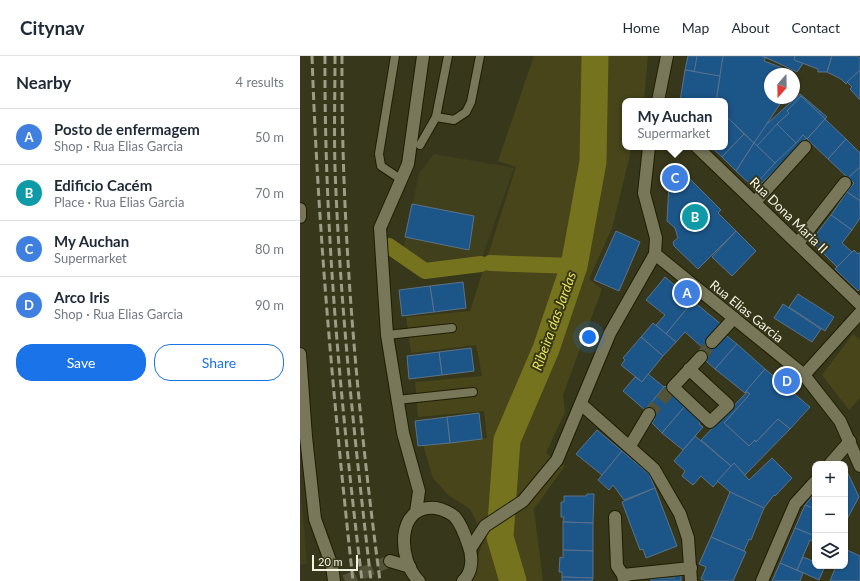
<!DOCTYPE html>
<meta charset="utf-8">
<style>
:root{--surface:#fff;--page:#f6f6f7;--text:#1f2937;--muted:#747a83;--line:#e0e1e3;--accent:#1a73e8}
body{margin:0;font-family:Lato,sans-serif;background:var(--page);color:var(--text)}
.controls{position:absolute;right:12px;bottom:12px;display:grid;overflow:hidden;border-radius:8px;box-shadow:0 1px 3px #0004}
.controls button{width:36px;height:36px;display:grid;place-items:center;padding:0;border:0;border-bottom:1px solid var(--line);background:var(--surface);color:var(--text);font:20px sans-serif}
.compass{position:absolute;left:464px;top:12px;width:36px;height:36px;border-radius:50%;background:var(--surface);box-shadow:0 1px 3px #0004;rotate:200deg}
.scale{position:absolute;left:12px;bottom:10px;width:46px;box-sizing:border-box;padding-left:4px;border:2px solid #f3f3e2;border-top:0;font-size:11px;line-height:14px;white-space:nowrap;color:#f3f3e2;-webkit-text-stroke:3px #37371b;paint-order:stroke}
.you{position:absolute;left:289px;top:281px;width:14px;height:14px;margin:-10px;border:3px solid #fff;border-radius:50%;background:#1a73e8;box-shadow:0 0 0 6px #1a73e833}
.badge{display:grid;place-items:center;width:26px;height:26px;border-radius:50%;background:var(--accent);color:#fff;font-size:13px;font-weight:700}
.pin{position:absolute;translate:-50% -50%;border:2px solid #fff;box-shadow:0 1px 4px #0006}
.popup{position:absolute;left:322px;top:42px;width:106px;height:52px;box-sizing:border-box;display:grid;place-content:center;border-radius:8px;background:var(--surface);filter:drop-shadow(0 1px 3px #0005);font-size:13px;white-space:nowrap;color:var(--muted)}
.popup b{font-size:15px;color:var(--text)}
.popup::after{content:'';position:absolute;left:50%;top:100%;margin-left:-8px;border:8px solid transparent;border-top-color:var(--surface)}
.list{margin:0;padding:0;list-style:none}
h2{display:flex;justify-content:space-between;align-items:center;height:52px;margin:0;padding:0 16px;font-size:17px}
h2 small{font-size:13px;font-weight:400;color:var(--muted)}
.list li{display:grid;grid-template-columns:26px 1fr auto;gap:12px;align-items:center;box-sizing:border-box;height:56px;padding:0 16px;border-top:1px solid var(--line)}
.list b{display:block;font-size:15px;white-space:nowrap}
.list p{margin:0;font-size:13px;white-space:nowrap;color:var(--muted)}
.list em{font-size:13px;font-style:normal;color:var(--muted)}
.actions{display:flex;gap:8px;padding:12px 16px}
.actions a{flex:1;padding:9px 0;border:1px solid var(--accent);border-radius:16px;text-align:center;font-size:14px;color:var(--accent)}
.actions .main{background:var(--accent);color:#fff}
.icon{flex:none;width:22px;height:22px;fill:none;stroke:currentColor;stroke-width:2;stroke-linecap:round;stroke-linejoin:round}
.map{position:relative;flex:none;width:560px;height:525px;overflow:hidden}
header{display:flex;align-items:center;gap:24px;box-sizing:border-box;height:56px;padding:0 20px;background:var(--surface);border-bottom:1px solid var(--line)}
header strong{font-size:19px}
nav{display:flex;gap:22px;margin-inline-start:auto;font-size:14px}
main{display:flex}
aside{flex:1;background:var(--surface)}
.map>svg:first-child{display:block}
.built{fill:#41401d}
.green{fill:#474519}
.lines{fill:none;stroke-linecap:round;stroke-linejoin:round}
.canal{stroke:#76731e;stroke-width:16}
.river{stroke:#76731e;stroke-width:27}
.building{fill:#1c5689;stroke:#5c7289}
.street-tunnel{stroke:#535339;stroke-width:12;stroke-dasharray:12 6;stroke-linecap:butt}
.lane-casing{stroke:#1f1e03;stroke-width:10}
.street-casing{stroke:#1f1e03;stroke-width:14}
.lane{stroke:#787759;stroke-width:8}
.street{stroke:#787759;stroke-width:12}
.rail{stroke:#9d9d87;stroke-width:3;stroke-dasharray:8 4;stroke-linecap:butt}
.labels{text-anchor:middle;stroke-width:4;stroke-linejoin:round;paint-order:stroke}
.street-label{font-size:13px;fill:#f3f3e2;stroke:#37371b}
.water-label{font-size:14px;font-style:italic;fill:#e7e255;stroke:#37371b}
</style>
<header>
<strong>Citynav</strong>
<nav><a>Home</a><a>Map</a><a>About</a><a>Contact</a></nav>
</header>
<main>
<aside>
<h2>Nearby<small>4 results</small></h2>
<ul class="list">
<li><span class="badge" style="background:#3f7fe0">A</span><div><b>Posto de enfermagem</b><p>Shop · Rua Elias Garcia</p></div><em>50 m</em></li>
<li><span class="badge" style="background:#0f9aa8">B</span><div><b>Edificio Cacém</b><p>Place · Rua Elias Garcia</p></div><em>70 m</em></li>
<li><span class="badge" style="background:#3f7fe0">C</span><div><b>My Auchan</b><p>Supermarket</p></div><em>80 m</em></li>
<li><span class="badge" style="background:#3f7fe0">D</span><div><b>Arco Iris</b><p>Shop · Rua Elias Garcia</p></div><em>90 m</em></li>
</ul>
<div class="actions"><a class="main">Save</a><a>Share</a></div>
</aside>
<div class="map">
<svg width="560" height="525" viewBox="0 0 560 525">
<rect width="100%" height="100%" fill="#37371b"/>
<g class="built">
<polygon points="134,98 214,112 182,202 172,201 122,208 103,194 119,117"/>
<polygon points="0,426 7,508 0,509"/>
</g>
<g class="green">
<path d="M 234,0 L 348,0 L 344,45 L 325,45 L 325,91 L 332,91 L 312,172 L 289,223 L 302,233 L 263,339 L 265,356 L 246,397 L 265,410 L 234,453 L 243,525 L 167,525 C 176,512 177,497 185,483 L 170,453 L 148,439 L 133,422 L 123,389 L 187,382 L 184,355 L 118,361 L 115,326 L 182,320 L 176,289 L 111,297 L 106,261 L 170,255 L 216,111 L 198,105 Z"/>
<polygon points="553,278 560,284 560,342 549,354 522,319"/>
</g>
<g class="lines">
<g class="canal">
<polyline points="89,190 125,215 181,208"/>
<polyline points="190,207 274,210"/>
</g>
<polyline class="river" points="213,525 200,481 207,384 246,293 274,210 293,106 295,0"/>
</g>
<g class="building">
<polygon points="388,0 423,0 420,20 385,14"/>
<polygon points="397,0 435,0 427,42 458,76 500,38 527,61 458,131 418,91 425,91 425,45 389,45"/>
<polygon points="423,0 462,0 466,1 464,5 493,16 492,18 470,18 470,42 484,42 454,87 425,59 425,45 416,45"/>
<polygon points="462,0 495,0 491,12"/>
<polygon points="463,0 505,0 504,6 497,16"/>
<polygon points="495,0 532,0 527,16 518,16 518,13 494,4"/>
<polygon points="532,0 557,0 560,2 560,14 546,28 541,23 527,16"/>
<polygon points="385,14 420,20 416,45 380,45"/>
<polygon points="560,14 560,44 550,33 552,31 547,26"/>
<polygon points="501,40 525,63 507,83 503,79 496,87 477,68 489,57 487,55"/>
<polygon points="425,59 444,78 422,101 411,91 425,91"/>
<polygon points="525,63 546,83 528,103 507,83"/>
<polygon points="477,68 496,87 475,107 457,90"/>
<polygon points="444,78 454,87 436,115 422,101"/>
<polygon points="546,83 560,97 560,111 548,122 528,103"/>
<polygon points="454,87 475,107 453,131 436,115"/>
<polygon points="560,111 560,145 547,136 554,127 548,122"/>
<polygon points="381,114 421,154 418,157 436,175 398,213 374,190 373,186 378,182 375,172 367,165 369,129 372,125 371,124"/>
<polygon points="547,136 560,145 560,162 552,174 531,159"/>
<polygon points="112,148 174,160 169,194 105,181"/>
<polygon points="531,159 552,174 542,187 552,196 537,211 511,185"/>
<polygon points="316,175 340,186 319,235 294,224"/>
<polygon points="436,175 456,195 432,220 412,201"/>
<polygon points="554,194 558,198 560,196 560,233 558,235 535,213"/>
<polygon points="365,221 393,245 366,278 356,269 365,259 346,244"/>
<polygon points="163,226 166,252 134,256 130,230"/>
<polygon points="130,230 134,256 102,260 99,234"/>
<polygon points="498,238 534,261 525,275 489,251"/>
<polygon points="393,245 422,269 403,292 385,276 376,286 366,278"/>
<polygon points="483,248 521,273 512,286 474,262"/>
<polygon points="353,267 376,286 363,300 341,281"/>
<polygon points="423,277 437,288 415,313 398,298 409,284"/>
<polygon points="341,281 363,300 342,326 321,309 325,304 323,302"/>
<polygon points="437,288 465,313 445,337 415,313"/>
<polygon points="171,292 174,315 142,319 139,296"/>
<polygon points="139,296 142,319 109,323 107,300"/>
<polygon points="465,313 510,351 490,373 478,363 456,386 455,384 449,390 424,367 450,338 446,335"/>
<polygon points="348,318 364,331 345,354 323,335 335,321 342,326"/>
<polygon points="365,330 385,350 362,377 352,367 355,363 345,354"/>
<polygon points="447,336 450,338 424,367 449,390 455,384 456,386 478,363 490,373 445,419 434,407 431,410 401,384"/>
<polygon points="385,350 402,364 399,368 403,371 383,394 362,377"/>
<polygon points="179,357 182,383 150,387 147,361"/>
<polygon points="147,361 150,387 118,390 115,365"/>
<polygon points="297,374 322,395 302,419 276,398"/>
<polygon points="395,380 431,410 413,431 401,420 393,429 382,420 385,415 374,405"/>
<polygon points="322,395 349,418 355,432 324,444 313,429 309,434 298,424"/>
<polygon points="472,402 492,422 475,440 474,439 464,452 430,436 417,425 434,407 449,424"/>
<polygon points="545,411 559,441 546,465 545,465"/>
<polygon points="355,432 377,490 346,502 343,493 340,494 322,446"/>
<polygon points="430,436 464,452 451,484 449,483 444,495 411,481"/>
<polygon points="515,437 515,453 505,449"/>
<polygon points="287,438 294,438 293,467 263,466 264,461 261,461 261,446 264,446 264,440 286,440"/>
<polygon points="505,449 515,453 515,480 495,472"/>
<polygon points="263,466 293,467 293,495 263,494"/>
<polygon points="495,472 515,480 515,486 510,484 497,514 480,507"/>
<polygon points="411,481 446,496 433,525 406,525 401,523 406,511 399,508"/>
<polygon points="545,493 560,500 560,525 530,525 536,510 545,510"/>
<polygon points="263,494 293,495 293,522 262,521 262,516 259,516 260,501 263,502"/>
<polygon points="503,501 515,506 515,510 525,510 519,524 497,514"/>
<polygon points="480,507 503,517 500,525 472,525"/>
<polygon points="374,519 381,519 381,525 351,525 351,522 374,522"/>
<polygon points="262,521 293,522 292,525 262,525"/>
</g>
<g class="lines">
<g class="street-tunnel">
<polyline points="401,301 412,286"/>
<polyline points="349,358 373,331"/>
<polyline points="45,525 90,505"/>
</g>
<defs>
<g id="lane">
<polyline points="95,0 79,98 81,110 102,124"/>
<polyline points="136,61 154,64 166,56 171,46 180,0"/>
<polyline points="120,89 136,61 148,0"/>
<polyline points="87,279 152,272"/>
<polyline points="97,344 173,336"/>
</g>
<g id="street">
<polyline points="358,45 367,0"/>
<polyline points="397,91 560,248"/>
<polyline points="455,146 505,91"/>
<polyline points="0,153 0,161"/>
<polyline points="498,187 545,127"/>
<polyline points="355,198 504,319 540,365 560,410"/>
<polyline points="412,286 434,262"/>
<polyline points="0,298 6,381 15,463 32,510 34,525"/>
<polyline points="389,313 428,349 410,366 373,331 401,301"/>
<polyline points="504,319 560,257"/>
<polyline points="281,348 354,413 380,458 388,482 391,525"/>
<polyline points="330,390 349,358"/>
<polyline points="530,408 550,385"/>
<polyline points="116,456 119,435 103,377 87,279 80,172 108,108 123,0"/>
<polyline points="315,461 317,510 323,519"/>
<polyline points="170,493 185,470 223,445 257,404 310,277 355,198 356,182 344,137 349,91"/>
<polyline points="90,505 110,511"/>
<path d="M 119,525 C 98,505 95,448 136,452 C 142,453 151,457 155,461 C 161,468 165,479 168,488 C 173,500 173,516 163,525"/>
<polyline points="324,525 323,519 391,512"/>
<polyline points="462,525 495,448 515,426"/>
</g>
</defs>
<use href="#lane" class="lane-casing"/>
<use href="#street" class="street-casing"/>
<use href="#lane" class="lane"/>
<use href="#street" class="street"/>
<g class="rail">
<path d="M 12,0 C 18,176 34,350 53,525"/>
<path d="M 25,0 C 24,175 41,351 62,525"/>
<path d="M 35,0 C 35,37 34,75 35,112 C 40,250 55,388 71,525"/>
<path d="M 42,0 C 41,175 57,351 80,525"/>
</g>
</g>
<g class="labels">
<g class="street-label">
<text transform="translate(489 159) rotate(44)" y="5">Rua Dona Maria II</text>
<text transform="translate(447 255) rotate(39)" y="5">Rua Elias Garcia</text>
</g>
<g class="water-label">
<text transform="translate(254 265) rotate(-70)" y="5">Ribeira das Jardas</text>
</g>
</g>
</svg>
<div class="controls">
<button>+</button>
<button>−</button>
<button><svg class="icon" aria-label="layers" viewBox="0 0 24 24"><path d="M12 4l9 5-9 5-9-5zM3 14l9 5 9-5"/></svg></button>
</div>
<svg class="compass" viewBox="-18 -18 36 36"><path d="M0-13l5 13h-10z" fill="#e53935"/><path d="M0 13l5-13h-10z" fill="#747a83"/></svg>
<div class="scale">20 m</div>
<div class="you"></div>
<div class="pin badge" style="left:387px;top:237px;background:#3f7fe0">A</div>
<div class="pin badge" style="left:395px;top:161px;background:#0f9aa8">B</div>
<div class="pin badge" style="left:375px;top:122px;background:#3f7fe0">C</div>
<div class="popup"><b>My Auchan</b>Supermarket</div>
<div class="pin badge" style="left:487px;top:325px;background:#3f7fe0">D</div>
</div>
</main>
